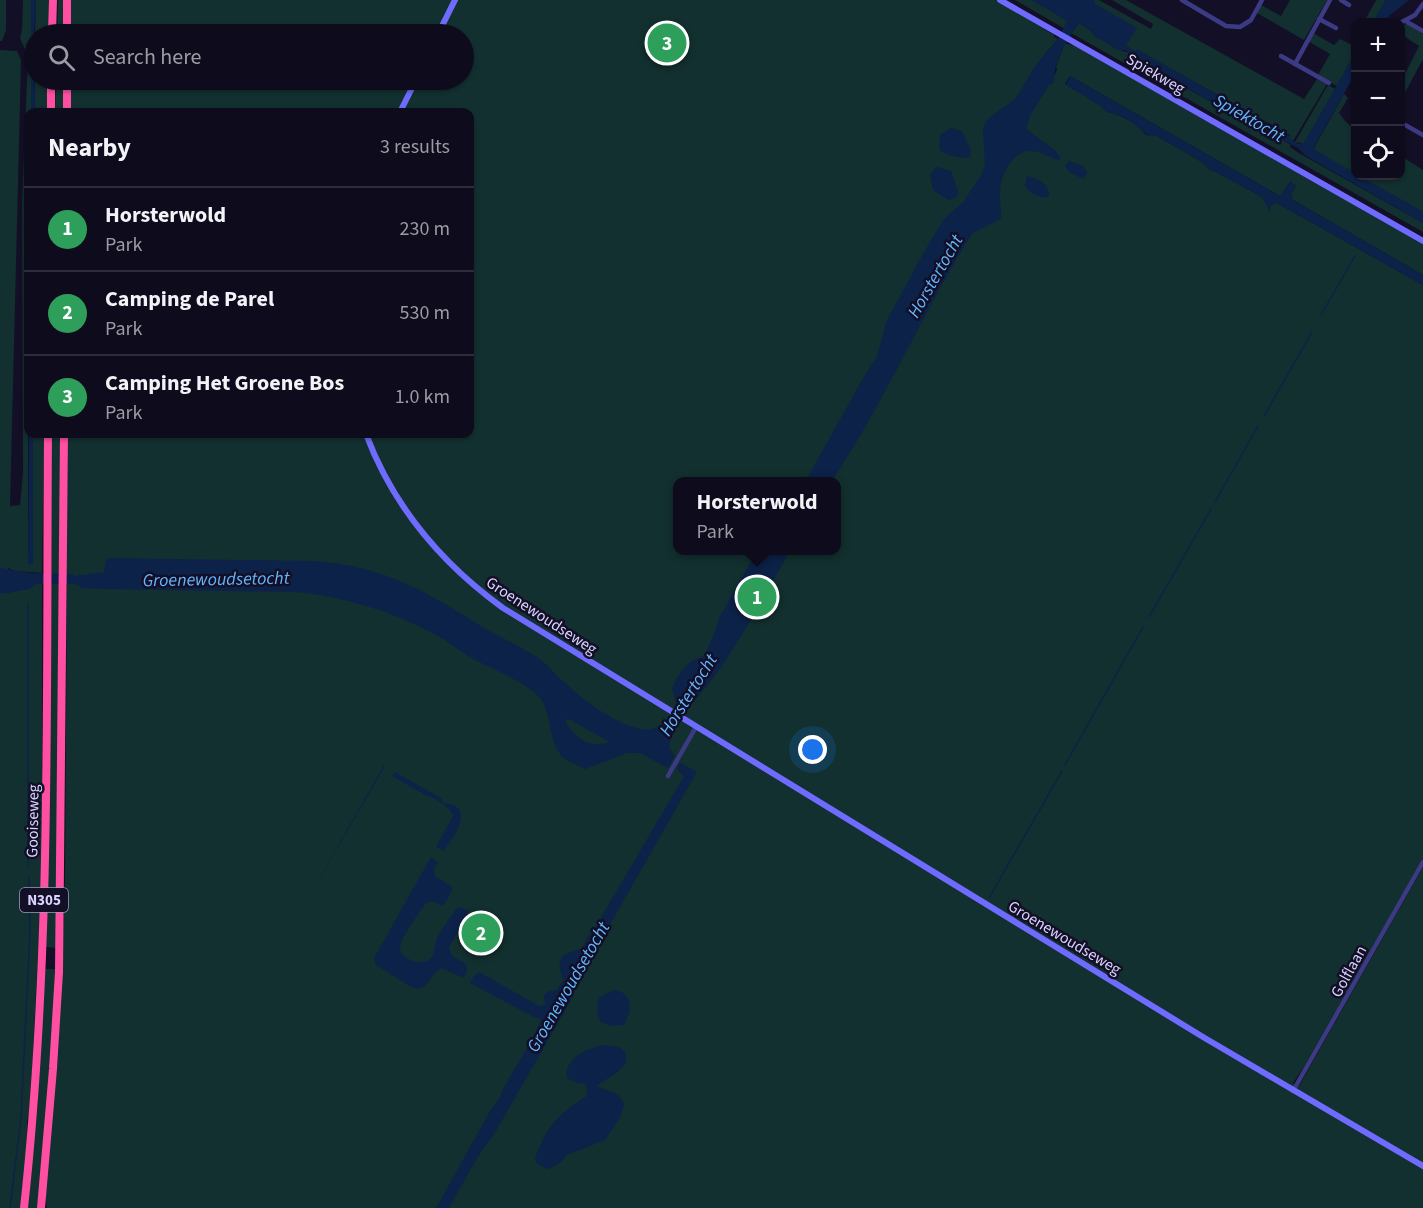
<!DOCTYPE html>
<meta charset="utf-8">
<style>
:root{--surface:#0e0b1c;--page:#1c1929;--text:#f1f3f6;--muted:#9b9ba3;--line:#2e2b3b;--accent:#00e5ff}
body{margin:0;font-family:"Source Sans 3",sans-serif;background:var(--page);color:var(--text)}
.controls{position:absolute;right:18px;top:18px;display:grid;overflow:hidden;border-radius:12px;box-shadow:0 2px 4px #0004}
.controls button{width:54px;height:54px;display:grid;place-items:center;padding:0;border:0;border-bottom:2px solid var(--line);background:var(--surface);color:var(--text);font:30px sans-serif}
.you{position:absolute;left:813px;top:750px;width:21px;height:21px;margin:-15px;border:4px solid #fff;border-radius:50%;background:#1a73e8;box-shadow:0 0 0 9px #1a73e833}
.badge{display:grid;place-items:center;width:39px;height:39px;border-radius:50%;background:var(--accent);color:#fff;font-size:20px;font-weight:700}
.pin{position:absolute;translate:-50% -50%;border:3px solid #fff;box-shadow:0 2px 6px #0006}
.popup{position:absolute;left:673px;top:477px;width:168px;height:78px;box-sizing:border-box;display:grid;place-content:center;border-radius:12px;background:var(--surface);filter:drop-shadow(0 2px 4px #0005);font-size:20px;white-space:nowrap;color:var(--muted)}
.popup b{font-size:22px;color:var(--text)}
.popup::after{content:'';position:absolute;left:50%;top:100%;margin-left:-12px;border:12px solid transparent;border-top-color:var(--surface)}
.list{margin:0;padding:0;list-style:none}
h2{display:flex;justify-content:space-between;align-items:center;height:78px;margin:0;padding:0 24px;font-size:26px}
h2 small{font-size:20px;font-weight:400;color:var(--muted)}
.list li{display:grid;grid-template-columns:39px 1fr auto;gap:18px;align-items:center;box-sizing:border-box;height:84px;padding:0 24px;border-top:2px solid var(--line)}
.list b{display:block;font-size:22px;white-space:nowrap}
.list p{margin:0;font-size:20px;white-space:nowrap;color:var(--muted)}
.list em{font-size:20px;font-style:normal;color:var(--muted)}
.icon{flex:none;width:33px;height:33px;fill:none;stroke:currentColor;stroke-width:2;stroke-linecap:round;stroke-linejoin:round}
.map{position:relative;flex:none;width:1423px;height:1208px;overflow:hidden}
.search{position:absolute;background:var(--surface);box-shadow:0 2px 4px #0004;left:24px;top:24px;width:450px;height:66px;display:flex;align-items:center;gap:15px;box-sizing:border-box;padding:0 21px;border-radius:33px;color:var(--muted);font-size:22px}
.panel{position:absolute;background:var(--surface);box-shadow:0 2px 4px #0004;left:24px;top:108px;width:450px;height:330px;border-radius:12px}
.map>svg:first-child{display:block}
.green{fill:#12302f;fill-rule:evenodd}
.water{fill:#0c2248;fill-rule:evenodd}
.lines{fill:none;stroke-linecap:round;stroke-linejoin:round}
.stream{stroke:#0c2248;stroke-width:1.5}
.street{stroke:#3d3a85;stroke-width:4.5}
.secondary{stroke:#6f6bff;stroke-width:6}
.highway{stroke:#ff4fa3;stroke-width:8}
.labels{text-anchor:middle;stroke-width:5;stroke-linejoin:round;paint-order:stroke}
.shield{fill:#130f26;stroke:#9e99be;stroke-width:1.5}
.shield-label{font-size:15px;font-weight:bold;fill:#d9d4ff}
.street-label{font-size:16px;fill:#d9d4ff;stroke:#130f26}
.water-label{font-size:18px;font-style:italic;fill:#62b6ff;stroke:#130f26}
</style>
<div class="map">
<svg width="1423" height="1208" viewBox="0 0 1423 1208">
<rect width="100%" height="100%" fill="#130f26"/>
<g class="green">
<polygon points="0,0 6,0 6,30 2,41 0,41"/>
<polygon points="23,0 31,0 31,36 34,36 34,44 31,45 31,112 28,112 28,563 33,564 33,434 44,434 42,573 15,571 8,568 7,593 36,584 42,584 42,876 30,1110 27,1121 27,1150 21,1208 0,1208 0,50 17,51 21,60 10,506 20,505 23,472 22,203 28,57 20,38 22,30"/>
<polygon points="36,0 49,0 49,34 35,34"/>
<polygon points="58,0 64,0 64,34 57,34"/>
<path d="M 70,0 L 996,0 L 1054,35 L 1054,37 L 1058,39 L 1044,55 L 1054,82 L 1054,76 L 1057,70 L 1056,66 L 1065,43 L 1075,46 L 1423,244 L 1423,275 L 1293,200 L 1291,194 L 1296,186 L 1290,182 L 1281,195 L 1278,195 L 1070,76 L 1065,84 L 1100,105 L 1107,112 C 1120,114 1137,123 1146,135 L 1157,136 L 1202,162 L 1210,170 L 1218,173 L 1262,197 L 1271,205 L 1277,203 L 1423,285 L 1423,859 L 1305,1065 L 1293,1083 L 1299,1086 L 1423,867 L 1423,1208 L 47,1208 L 45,1193 L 58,1057 L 65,882 L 67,584 L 76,584 L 83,588 L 72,574 L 66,574 L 68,434 L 470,434 L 470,112 L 70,112 L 70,80 L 464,80 L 464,34 L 70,34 ZM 678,482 L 837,482 L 837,550 L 678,550 Z"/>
<polygon points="1015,0 1032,0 1066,19 1068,21 1065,29"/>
<polygon points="1095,0 1099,0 1151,29 1153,24 1112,0 1126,0 1304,99 1317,79 1327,84 1293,141 1290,139 1290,135 1137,50 1136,52 1126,46 1094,3"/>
<polygon points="1290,0 1327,0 1304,40 1257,13 1261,5 1281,16"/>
<polygon points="1376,0 1386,0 1373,22 1364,22"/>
<path d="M 1079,23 C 1092,31 1102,40 1115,48 C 1121,51 1127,51 1133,55 L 1134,60 L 1288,143 L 1291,145 L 1290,147 L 1299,153 L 1423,223 L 1423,232 L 1071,33 Z"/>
<polygon points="1407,24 1423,34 1423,59 1401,100 1401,82 1419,46 1401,34 1401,26"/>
<polygon points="1313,33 1334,45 1340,39 1352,45 1355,38 1355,53 1337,86 1318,75 1330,54 1308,41"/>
<rect x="35" y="80" width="13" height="32"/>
<polygon points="56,80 64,80 64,112 55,112"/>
<polygon points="1328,85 1335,89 1304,144 1295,142"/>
<polygon points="1344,94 1348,98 1339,113 1345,121 1355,130 1355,174 1313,150"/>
<polygon points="1401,156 1423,170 1423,212 1358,176 1400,176"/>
<polygon points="51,434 61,434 60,574 51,574"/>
<polygon points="51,584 60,584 57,948 46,947"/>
<polygon points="45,969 56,969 47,1107 38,1208 27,1208 37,1112"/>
</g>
<g class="water">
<polygon points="31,0 36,0 34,37 31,36"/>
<path d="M 1032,0 L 1095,0 L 1095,4 L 1137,28 L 1126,46 L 1135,51 L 1137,49 L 1290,136 L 1290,139 L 1299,144 L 1304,143 L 1355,53 L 1355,74 L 1313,149 L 1423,212 L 1423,223 L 1306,156 L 1298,148 L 1134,60 L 1133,55 L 1125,50 L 1119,50 L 1094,36 L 1091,31 L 1079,23 C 1066,42 1054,60 1054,83 L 1049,85 L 1030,116 L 1026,129 L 1055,150 L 1060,157 L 1059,161 C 1050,157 1041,152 1032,151 C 1012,150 1001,174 1000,191 C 999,201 1002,210 1001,219 L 973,233 L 968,240 C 920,319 883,404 832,481 L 805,482 L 866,373 L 877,356 L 887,320 L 924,252 L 944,219 L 964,201 L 981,175 L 985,165 L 983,131 L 985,123 L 989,118 L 1016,98 L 1035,66 L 1058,39 L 1067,21 Z"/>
<polygon points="1386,0 1409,0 1390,15 1385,22 1373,22"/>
<polygon points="33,44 34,44 35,112 31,112 31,45"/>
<path d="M 1070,76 L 1278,195 L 1281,195 L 1290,182 L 1296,186 L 1291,194 L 1293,200 L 1423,275 L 1423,285 L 1277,203 L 1271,205 L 1270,212 L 1262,197 L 1218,173 L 1210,170 L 1202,162 L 1157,136 L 1149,136 C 1136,126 1124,114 1107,112 L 1099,105 L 1066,85 Z"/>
<path d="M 951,128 L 962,131 L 971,151 L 970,157 C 962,159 948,156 941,151 L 939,147 L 940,135 Z"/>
<polygon points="1069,161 1083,166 1087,173 1083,179 1069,172 1065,166"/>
<polygon points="937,167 951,171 959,194 954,199 948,200 933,190 930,174"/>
<path d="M 1027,176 C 1037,178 1050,184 1049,196 C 1040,200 1031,193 1025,186 Z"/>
<polygon points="29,434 33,434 33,564 31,565 28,563"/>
<path d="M 757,551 L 790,551 C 765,593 743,638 713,678 C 697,700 674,719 669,747 L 675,756 L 668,768 L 640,753 L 627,753 L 585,769 C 580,766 574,764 568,761 C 544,746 556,710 535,693 C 523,682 491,668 475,660 C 461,652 450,642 436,635 C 392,611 346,597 296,592 L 104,589 L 82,588 L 76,584 L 36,584 L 30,589 L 0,594 L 0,568 L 30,573 L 73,574 L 74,576 L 104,572 L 106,560 L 111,558 L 313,561 C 381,565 426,591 481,626 C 501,638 522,647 541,660 C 549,666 556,675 564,682 C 582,699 616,725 641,729 C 657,733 669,719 677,707 L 672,688 C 680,672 686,661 704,656 L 715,632 L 719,618 ZM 567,718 L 608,741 L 608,743 C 586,747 579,740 566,723 Z"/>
<path d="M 681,763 L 697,772 L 575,986 L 570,1002 L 496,1131 L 477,1158 L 449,1208 L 436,1208 L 490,1111 L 499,1099 L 505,1085 L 535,1035 L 541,1019 L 536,1018 L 470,983 L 473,977 L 479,972 L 539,1006 L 545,1005 L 544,995 L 547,992 L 557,990 L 563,980 C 556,959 559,954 581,949 L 590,933 L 592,933 L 684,776 L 677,769 L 679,764 Z"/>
<polygon points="384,765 385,766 310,895"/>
<path d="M 395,772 L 441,798 L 444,803 C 477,807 454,836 444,851 L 436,847 L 453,816 C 451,808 435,797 427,796 L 392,776 Z"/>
<path d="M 431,857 L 438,862 L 434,869 L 435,876 L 451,886 L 453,889 L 443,906 L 432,901 L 426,903 C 420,912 400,938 400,948 C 400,960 423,966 430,959 C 435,953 434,947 436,941 C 440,930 450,919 456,909 L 458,907 L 468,910 L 467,917 L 449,947 L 452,956 L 466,964 L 467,972 L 464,978 L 441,968 C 429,975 429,991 413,988 L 376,965 L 374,958 Z"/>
<path d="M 614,990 C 634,993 632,1011 624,1025 L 612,1026 L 601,1022 C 596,1013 596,1007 599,997 Z"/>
<path d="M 605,1045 C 613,1046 624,1046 626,1055 C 630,1070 605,1078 597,1086 L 619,1095 L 624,1104 L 621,1116 L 605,1140 L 567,1155 L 559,1164 L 548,1169 L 537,1164 L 535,1158 C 547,1126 558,1114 587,1096 L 586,1084 L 577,1083 L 567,1078 C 564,1057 588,1048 605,1045 Z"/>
</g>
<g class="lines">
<g class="stream">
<polyline points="1321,315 1355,256"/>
<polyline points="1264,416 1312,332"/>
<polyline points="1215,502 1258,426"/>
<polyline points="1149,617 1211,509"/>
<polyline points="1065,765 1143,627"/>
<polyline points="28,866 28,604"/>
<polyline points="989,898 1062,771"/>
<polyline points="10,1208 21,1118 30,933 29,878"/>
</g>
<g class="street">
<polyline points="1182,0 1226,26 1240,27 1251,20 1262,0"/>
<polyline points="1341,0 1349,5"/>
<polyline points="1319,19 1336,28"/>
<polyline points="1407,22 1423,31"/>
<polyline points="1400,23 1415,15 1423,4"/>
<polyline points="1281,56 1329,83"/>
<polyline points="1295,64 1330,0"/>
<polyline points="1400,122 1423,135"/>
<polyline points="668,776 696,727"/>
<polyline points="1293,1091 1423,862"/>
</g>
<g class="secondary">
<polyline points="1000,0 1423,241"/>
<polyline points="438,34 455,0"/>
<polyline points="400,112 416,80"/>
<path d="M 366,434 C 393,506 441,563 503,608 L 1203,1037 L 1423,1166"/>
</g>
<g class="highway">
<polyline points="52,34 53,0"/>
<polyline points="67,34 67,0"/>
<polyline points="51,112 51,80"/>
<polyline points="67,112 67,80"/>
<path d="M 24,1208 C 52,951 46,692 48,434"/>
<polyline points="41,1208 53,1069 59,972 64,434"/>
</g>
</g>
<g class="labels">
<rect class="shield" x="20" y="888" width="48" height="24" rx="4.5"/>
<g class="shield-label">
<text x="44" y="905">N305</text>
</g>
<g class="street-label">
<text transform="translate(1156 73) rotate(30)" y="6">Spiekweg</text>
<text transform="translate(542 615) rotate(33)" y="6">Groenewoudseweg</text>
<text transform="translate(32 821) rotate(-89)" y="6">Gooiseweg</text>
<text transform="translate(1065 937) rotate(31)" y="6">Groenewoudseweg</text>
<text transform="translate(1348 971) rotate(-61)" y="6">Golflaan</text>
</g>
<g class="water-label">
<text transform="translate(1249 118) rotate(30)" y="6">Spiektocht</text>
<text transform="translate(935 276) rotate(-60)" y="6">Horstertocht</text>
<text transform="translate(216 579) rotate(-1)" y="6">Groenewoudsetocht</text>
<text transform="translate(688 695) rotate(-58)" y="6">Horstertocht</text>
<text transform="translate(568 987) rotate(-60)" y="6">Groenewoudsetocht</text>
</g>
</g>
</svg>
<div class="controls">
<button>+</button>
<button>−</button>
<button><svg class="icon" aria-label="locate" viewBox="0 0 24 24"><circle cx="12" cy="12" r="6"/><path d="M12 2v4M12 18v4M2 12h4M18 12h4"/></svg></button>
</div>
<div class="you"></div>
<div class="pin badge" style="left:757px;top:597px;background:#2e9e5b">1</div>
<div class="popup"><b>Horsterwold</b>Park</div>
<div class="pin badge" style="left:481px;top:933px;background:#2e9e5b">2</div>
<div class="pin badge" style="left:667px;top:43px;background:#2e9e5b">3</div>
<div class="search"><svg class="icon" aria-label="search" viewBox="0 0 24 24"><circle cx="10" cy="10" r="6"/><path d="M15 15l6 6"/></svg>Search here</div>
<section class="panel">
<h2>Nearby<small>3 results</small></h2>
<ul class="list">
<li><span class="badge" style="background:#2e9e5b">1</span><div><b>Horsterwold</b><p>Park</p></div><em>230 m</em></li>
<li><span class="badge" style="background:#2e9e5b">2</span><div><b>Camping de Parel</b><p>Park</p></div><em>530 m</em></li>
<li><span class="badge" style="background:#2e9e5b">3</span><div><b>Camping Het Groene Bos</b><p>Park</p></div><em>1.0 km</em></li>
</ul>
</section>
</div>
